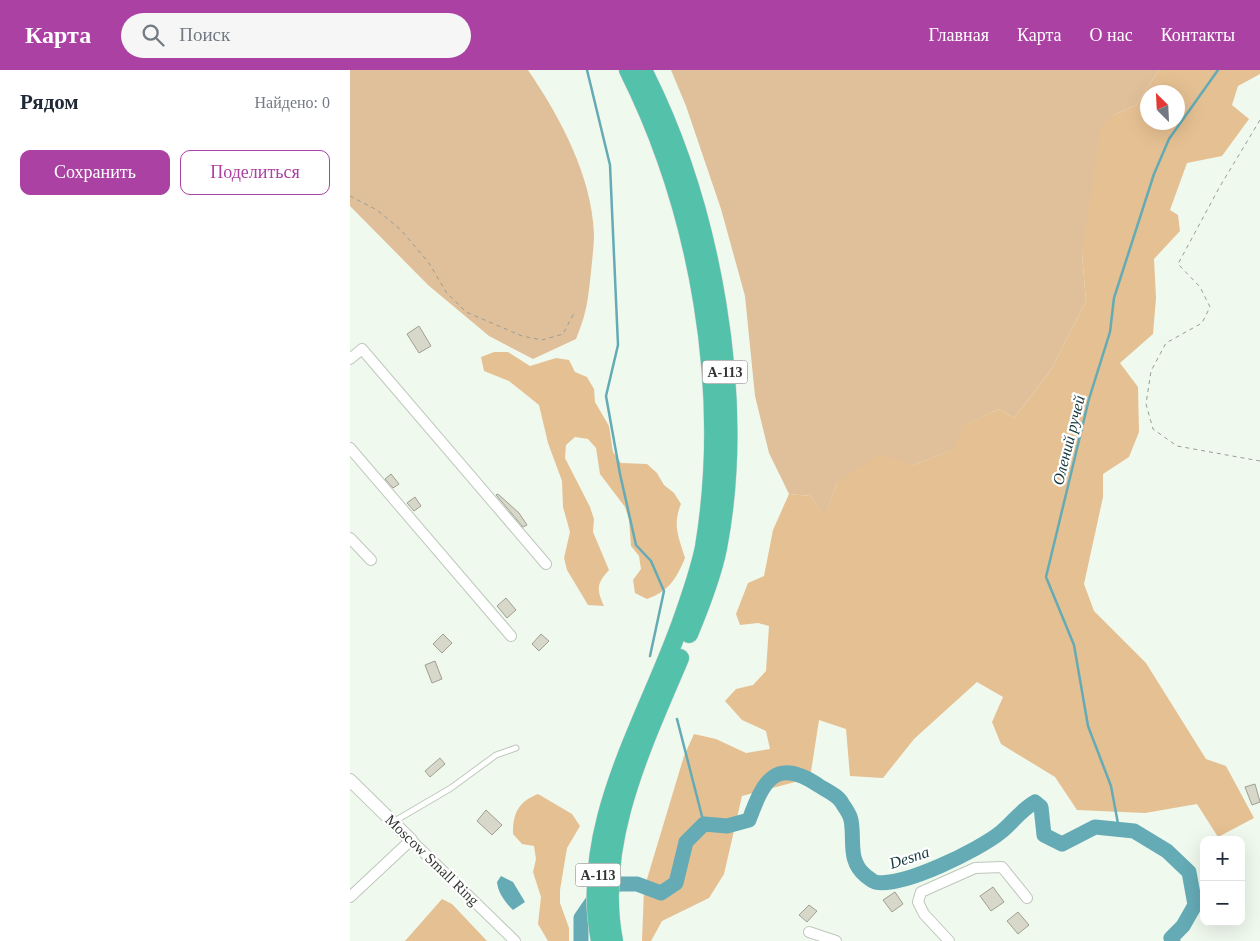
<!DOCTYPE html>
<html lang="ru">
<meta charset="utf-8">
<style>
:root{--surface:#fff;--page:#f6f6f7;--text:#1f2937;--muted:#747a83;--line:#e0e1e3;--accent:#ab41a3}
body{margin:0;font-family:"Times New Roman",serif;background:var(--page);color:var(--text)}
.controls{position:absolute;right:15px;bottom:15px;display:grid;overflow:hidden;border-radius:10px;box-shadow:0 5px 20px #0002}
.controls button{width:45px;height:45px;display:grid;place-items:center;padding:0;border:0;border-bottom:1px solid var(--line);background:var(--surface);color:var(--text);font:25px sans-serif}
.compass{position:absolute;left:790px;top:15px;width:45px;height:45px;border-radius:50%;background:var(--surface);box-shadow:0 5px 20px #0002;rotate:336deg}
.list{margin:0;padding:0;list-style:none}
h2{display:flex;justify-content:space-between;align-items:center;height:65px;margin:0;padding:0 20px;font-size:21px}
h2 small{font-size:16px;font-weight:400;color:var(--muted)}
.actions{display:flex;gap:10px;padding:15px 20px}
.actions a{flex:1;padding:11px 0;border:1px solid var(--accent);border-radius:10px;text-align:center;font-size:18px;color:var(--accent)}
.actions .main{background:var(--accent);color:#fff}
.icon{flex:none;width:28px;height:28px;fill:none;stroke:currentColor;stroke-width:2;stroke-linecap:round;stroke-linejoin:round}
.map{position:relative;flex:none;width:910px;height:871px;overflow:hidden}
header{display:flex;align-items:center;gap:30px;box-sizing:border-box;height:70px;padding:0 25px;background:var(--accent);color:#fff}
header strong{font-size:24px}
nav{display:flex;gap:28px;margin-inline-start:auto;font-size:18px}
.search{width:350px;height:45px;background:var(--page);display:flex;align-items:center;gap:12px;box-sizing:border-box;padding:0 18px;border-radius:28px;color:var(--muted);font-size:19px}
main{display:flex}
aside{flex:1;background:var(--surface)}
.map>svg:first-child{display:block}
.green{fill:#e0c09a}
.forest{fill:#e5c092;fill-rule:evenodd}
.water{fill:#64abb6}
.lines{fill:none;stroke-linecap:round;stroke-linejoin:round}
.stream{stroke:#64abb6;stroke-width:2.5}
.river{stroke:#64abb6;stroke-width:15}
.building{fill:#d7d7ca;stroke:#9f9f92}
.service-casing{stroke:#bec8bc;stroke-width:7}
.minor-casing{stroke:#bec8bc;stroke-width:12}
.tertiary-casing{stroke:#bec8bc;stroke-width:14}
.trunk-casing{stroke:#d6d7d6;stroke-width:19}
.path{stroke:#979d96;stroke-width:1;stroke-dasharray:4 4;stroke-linecap:butt}
.service{stroke:#fff;stroke-width:5}
.minor{stroke:#fff;stroke-width:10}
.tertiary{stroke:#fff;stroke-width:12}
.trunk{stroke:#54c2ab;stroke-width:18}
.labels{text-anchor:middle;stroke-width:4.5;stroke-linejoin:round;paint-order:stroke}
.shield{fill:#fff;stroke:#70726f;stroke-width:1}
.shield-label{font-size:14px;font-weight:bold;fill:#323531}
.street-label{font-size:15px;fill:#323531;stroke:#fff}
.water-label{font-size:16px;font-style:italic;fill:#16393e;stroke:#fff}
</style>
<header>
<strong>Карта</strong>
<div class="search"><svg class="icon" aria-label="search" viewBox="0 0 24 24"><circle cx="10" cy="10" r="6"/><path d="M15 15l6 6"/></svg>Поиск</div>
<nav><a>Главная</a><a>Карта</a><a>О нас</a><a>Контакты</a></nav>
</header>
<main>
<aside>
<h2>Рядом<small>Найдено: 0</small></h2>
<ul class="list">
</ul>
<div class="actions"><a class="main">Сохранить</a><a>Поделиться</a></div>
</aside>
<div class="map">
<svg width="910" height="871" viewBox="0 0 910 871">
<rect width="100%" height="100%" fill="#f0f9ee"/>
<g class="green">
<path d="M 0,0 L 178,0 C 210,47 242,106 244,164 C 244,177 242,190 241,202 C 238,229 237,243 226,269 L 183,289 L 139,266 L 78,215 L 0,136 Z"/>
<polygon points="321,0 809,0 786,35 764,45 732,184 736,231 701,300 664,348 649,339 613,356 605,379 563,395 487,413 474,447 461,426 439,424 419,383 405,326 395,226 371,139 336,36"/>
</g>
<g class="forest">
<path d="M 809,0 L 910,0 L 910,4 L 888,16 L 882,35 L 899,49 L 872,86 L 837,93 L 820,140 L 828,145 L 830,161 L 804,189 L 806,228 L 803,264 L 770,293 L 788,317 L 789,362 L 779,387 L 753,404 L 753,427 L 734,514 L 744,541 L 796,593 L 856,689 L 876,696 L 904,748 L 868,767 L 847,734 L 795,743 L 727,740 L 705,707 L 651,674 L 642,652 L 653,627 L 627,612 L 564,669 L 533,708 L 500,706 L 496,659 L 469,650 L 460,708 L 392,726 L 374,804 L 359,828 L 312,851 L 301,871 L 292,871 L 294,819 L 334,686 L 344,664 L 366,669 L 396,683 L 420,679 L 416,661 L 392,650 L 375,631 L 386,619 L 403,615 L 416,601 L 419,556 L 408,553 L 390,555 L 386,544 L 398,513 L 414,506 L 423,460 L 439,424 L 461,426 L 474,446 L 487,413 L 529,384 L 563,395 L 604,379 L 612,356 L 649,339 L 664,348 L 701,300 L 736,231 L 732,184 L 750,58 L 764,45 L 786,35 ZM 828,22 L 828,52 L 798,52 L 798,22 Z"/>
<path d="M 144,282 L 158,282 L 180,296 L 206,288 L 219,290 L 225,302 L 237,307 L 244,319 L 245,332 L 259,356 L 263,382 L 271,393 L 297,394 L 307,403 L 314,415 L 324,423 L 331,434 C 322,455 329,468 335,488 C 327,508 318,522 297,529 L 285,523 L 283,510 L 291,499 L 289,486 L 281,476 L 279,450 L 275,437 L 250,404 L 246,378 L 238,369 L 225,367 L 216,375 L 215,388 L 240,437 L 244,449 L 243,462 L 259,500 C 247,513 246,519 254,536 L 238,535 L 217,500 L 214,488 L 220,462 L 213,437 L 212,411 L 198,373 L 189,335 L 159,311 L 134,301 L 131,287 Z"/>
<path d="M 188,724 L 222,744 L 230,756 L 217,778 L 210,820 L 210,833 L 219,858 L 219,871 L 198,871 L 188,854 L 191,827 L 183,802 L 186,789 L 184,776 L 172,774 L 163,764 C 163,743 168,732 188,724 Z"/>
<polygon points="92,829 102,834 137,871 55,871"/>
</g>
<path class="water" d="M 151,806 L 163,812 L 175,832 L 163,840 C 155,832 148,823 147,812 Z"/>
<g class="lines">
<g class="stream">
<polyline points="237,0 260,95 268,275 256,326 270,404 286,475 301,491 314,521 300,586"/>
<polyline points="327,649 354,754"/>
<polyline points="769,759 761,716 738,656 724,575 696,507 739,329 760,262 764,228 804,104 819,69 868,0"/>
</g>
<path class="river" d="M 231,871 L 231,848 L 242,832 L 268,814 L 287,814 L 311,823 L 326,813 L 336,772 L 354,754 L 377,756 L 399,750 C 413,712 425,686 468,715 C 475,720 488,725 492,733 C 495,738 500,744 501,750 C 505,770 497,791 516,806 C 519,808 522,811 525,812 C 552,818 629,780 651,762 C 663,752 671,740 685,732 L 691,737 L 694,765 L 712,774 L 745,757 L 784,761 L 817,781 L 839,802 L 845,835 L 833,856 L 821,868 L 823,871"/>
</g>
<g class="building">
<polygon points="69,256 81,276 69,283 57,264"/>
<polygon points="41,404 49,414 43,418 35,409"/>
<polygon points="148,424 169,443 177,455 173,457 146,425"/>
<polygon points="65,427 71,436 64,441 57,433"/>
<polygon points="156,528 166,540 157,548 147,536"/>
<polygon points="93,564 102,573 92,583 83,574"/>
<polygon points="191,564 199,571 189,581 182,574"/>
<polygon points="85,591 92,609 82,613 75,595"/>
<polygon points="90,688 95,694 80,707 75,701"/>
<polygon points="905,714 910,732 902,735 895,717"/>
<polygon points="136,740 152,755 142,765 127,751"/>
<polygon points="643,817 654,832 641,841 630,826"/>
<polygon points="545,822 553,834 542,842 533,830"/>
<polygon points="459,835 467,841 457,852 449,845"/>
<polygon points="668,842 679,855 668,864 657,851"/>
</g>
<g class="lines">
<defs>
<polyline id="service" points="43,752 101,718 146,685 166,678"/>
<g id="minor">
<polyline points="0,289 12,279 196,494"/>
<polyline points="0,378 161,566"/>
<polyline points="0,468 21,490"/>
<polyline points="0,827 61,770 165,871"/>
<polyline points="459,862 486,871"/>
<polyline points="599,871 574,844 568,832 571,822 625,798 652,797 677,828"/>
</g>
<polyline id="tertiary" points="0,710 61,770"/>
<g id="trunk">
<path d="M 293,0 C 362,136 397,327 368,478 C 363,503 349,540 339,564"/>
<path d="M 250,871 C 228,758 293,657 330,555 C 339,530 349,502 354,477 C 380,319 349,142 278,0"/>
<path d="M 264,871 C 245,773 293,676 330,588"/>
</g>
</defs>
<use href="#service" class="service-casing"/>
<use href="#minor" class="minor-casing"/>
<use href="#tertiary" class="tertiary-casing"/>
<use href="#trunk" class="trunk-casing"/>
<g class="path">
<polyline points="910,50 869,118 828,194 850,217 860,237 852,253 816,273 801,301 796,334 803,359 827,376 910,391"/>
<polyline points="0,126 27,140 51,160 79,193 96,222 116,242 172,266 192,270 213,264 225,241"/>
</g>
<use href="#service" class="service"/>
<use href="#minor" class="minor"/>
<use href="#tertiary" class="tertiary"/>
<use href="#trunk" class="trunk"/>
</g>
<g class="labels">
<g class="shield">
<rect x="352.5" y="290.5" width="45" height="23" rx="4"/>
<rect x="225.5" y="793.5" width="45" height="23" rx="4"/>
</g>
<g class="shield-label">
<text x="375" y="307">А-113</text>
<text x="248" y="810">А-113</text>
</g>
<g class="street-label">
<text transform="translate(82 790) rotate(44)" y="5">Moscow Small Ring</text>
</g>
<g class="water-label">
<text transform="translate(718 370) rotate(-76)" y="6">Олений ручей</text>
<text transform="translate(559 787) rotate(-18)" y="6">Desna</text>
</g>
</g>
</svg>
<div class="controls">
<button>+</button>
<button>−</button>
</div>
<svg class="compass" viewBox="-18 -18 36 36"><path d="M0-13l5 13h-10z" fill="#e53935"/><path d="M0 13l5-13h-10z" fill="#747a83"/></svg>
</div>
</main>
